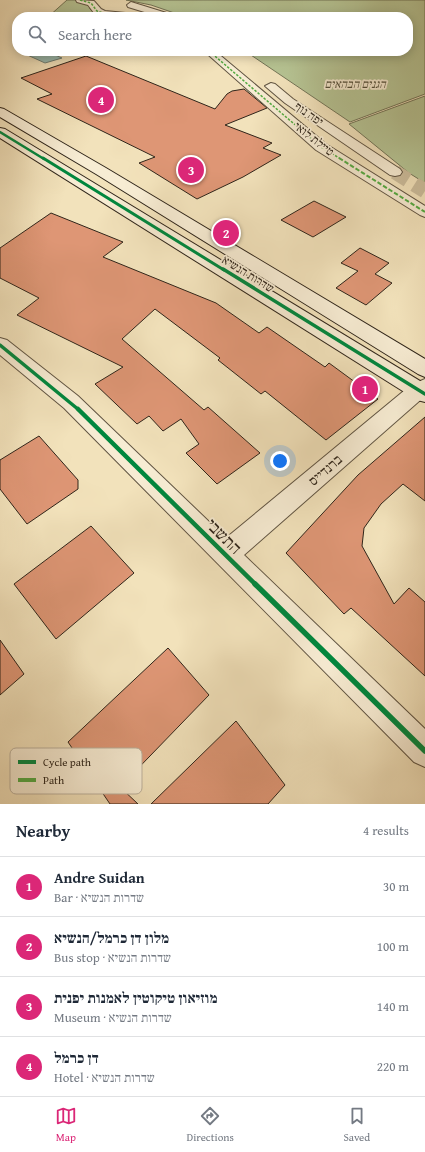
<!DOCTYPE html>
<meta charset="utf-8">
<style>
:root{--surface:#fff;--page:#f2f2f3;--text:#1f2937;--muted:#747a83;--line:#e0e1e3;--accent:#db2777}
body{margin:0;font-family:"Gentium Book Plus","Frank Ruhl Libre",serif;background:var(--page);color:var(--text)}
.you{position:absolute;left:280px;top:461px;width:14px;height:14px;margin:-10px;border:3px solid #fff;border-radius:50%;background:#1a73e8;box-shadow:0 0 0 6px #1a73e833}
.badge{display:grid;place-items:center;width:26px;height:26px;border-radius:50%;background:var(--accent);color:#fff;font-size:13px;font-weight:700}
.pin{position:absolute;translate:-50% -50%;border:2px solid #fff;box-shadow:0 1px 4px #0006}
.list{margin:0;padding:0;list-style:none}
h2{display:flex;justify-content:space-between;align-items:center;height:52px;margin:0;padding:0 16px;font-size:17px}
h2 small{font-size:13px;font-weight:400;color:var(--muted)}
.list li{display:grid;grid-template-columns:26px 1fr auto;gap:12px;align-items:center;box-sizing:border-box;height:60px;padding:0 16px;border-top:1px solid var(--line)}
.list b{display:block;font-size:15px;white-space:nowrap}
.list p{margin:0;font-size:13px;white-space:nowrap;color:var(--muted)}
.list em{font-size:13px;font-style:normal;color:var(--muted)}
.icon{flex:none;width:22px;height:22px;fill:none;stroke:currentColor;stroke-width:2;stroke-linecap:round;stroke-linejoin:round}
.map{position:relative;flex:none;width:425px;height:804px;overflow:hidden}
.search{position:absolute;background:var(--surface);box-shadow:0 2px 10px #0003;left:12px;right:12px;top:12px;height:44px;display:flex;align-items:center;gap:10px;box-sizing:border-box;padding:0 14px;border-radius:16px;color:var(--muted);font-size:15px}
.sheet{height:292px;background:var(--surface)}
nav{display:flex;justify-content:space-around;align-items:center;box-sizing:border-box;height:56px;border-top:1px solid var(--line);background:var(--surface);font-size:11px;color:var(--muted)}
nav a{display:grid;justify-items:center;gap:2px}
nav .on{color:var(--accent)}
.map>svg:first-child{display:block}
.green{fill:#b6c494;stroke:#727457}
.water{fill:#9bbdb2;stroke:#708075}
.building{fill:#de9675;stroke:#2f251a}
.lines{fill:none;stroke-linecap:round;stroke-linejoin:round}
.street-tunnel{stroke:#cbbc9b;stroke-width:15;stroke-dasharray:15 8;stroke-linecap:butt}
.street-casing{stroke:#605442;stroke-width:2}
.secondary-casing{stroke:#2f251a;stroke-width:2}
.street{fill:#f7ecd3;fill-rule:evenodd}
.secondary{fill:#f7ecd3;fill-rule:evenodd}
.quiet-far1{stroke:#54aa42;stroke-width:1.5;stroke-dasharray:2.5 1.5;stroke-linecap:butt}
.quiet{stroke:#54aa42;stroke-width:2;stroke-dasharray:4.5 2;stroke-linecap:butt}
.cycleway-far4-casing{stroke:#f7ecd3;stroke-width:4}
.cycleway-far3-casing{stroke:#f7ecd3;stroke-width:5}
.cycleway-far2-casing{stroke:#f7ecd3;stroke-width:6}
.cycleway-far1-casing{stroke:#f7ecd3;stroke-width:7}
.cycleway-casing{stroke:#f7ecd3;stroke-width:8}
.cycleway-far4{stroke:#00873e;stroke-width:2.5}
.cycleway-far3{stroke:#00873e;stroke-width:3}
.cycleway-far2{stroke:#00873e;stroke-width:3.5}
.cycleway-far1{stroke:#00873e;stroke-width:4.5}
.cycleway{stroke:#00873e;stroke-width:5.5}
.labels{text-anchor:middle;stroke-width:3.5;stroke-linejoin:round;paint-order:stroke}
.far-park-label{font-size:12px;font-style:italic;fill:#514d38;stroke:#f7ecd3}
.far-street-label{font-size:12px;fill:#2f251a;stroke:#f7ecd3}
.street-label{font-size:14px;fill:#2f251a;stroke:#f7ecd3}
.near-street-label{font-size:17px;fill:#2f251a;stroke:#f7ecd3}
.key{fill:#f7ecd3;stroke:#bbb09c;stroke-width:1}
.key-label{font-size:11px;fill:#2f251a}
</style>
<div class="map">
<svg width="425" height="804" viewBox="0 0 425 804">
<rect width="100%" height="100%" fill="#f2e2bb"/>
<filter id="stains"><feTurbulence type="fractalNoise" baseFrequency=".005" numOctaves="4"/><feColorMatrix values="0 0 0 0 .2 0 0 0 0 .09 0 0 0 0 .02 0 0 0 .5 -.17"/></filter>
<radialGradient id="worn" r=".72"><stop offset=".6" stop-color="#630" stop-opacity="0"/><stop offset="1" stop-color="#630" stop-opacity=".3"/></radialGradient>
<g class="green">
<polygon points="67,0 82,0 88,2 90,9 93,12 136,17 48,17"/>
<polygon points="126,0 425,0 425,94 350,122 245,51 408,51 408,17 186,17 151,5"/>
<polygon points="425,96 425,183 409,173 349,124"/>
</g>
<polygon class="water" points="28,51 46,51 62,58 45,63 23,53"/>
<g class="building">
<polygon points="86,56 215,109 227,94 232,91 244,89 267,108 225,125 272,143 263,148 281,155 243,177 197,199 139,163 155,157 37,99 52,94 21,78"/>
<polygon points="314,201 346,217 313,237 281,220"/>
<polygon points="51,213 123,242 103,257 216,303 259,333 267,327 325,367 329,363 378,399 326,440 265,391 261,394 218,360 220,358 155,309 122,339 204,410 208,407 260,453 217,484 186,453 199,444 181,419 163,431 149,416 137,424 95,384 123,367 17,315 39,298 0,278 0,248"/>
<polygon points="360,248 389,263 375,274 392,283 366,305 336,288 358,271 341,263"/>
<polygon points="425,417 425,501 403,484 381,504 364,528 362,546 394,604 409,588 425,602 425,676 351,608 344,614 286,553 358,475"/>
<polygon points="39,436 78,480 78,489 27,524 0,489 0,460"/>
<polygon points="91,526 134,573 56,639 14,584"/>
<polygon points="0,640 24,674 0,695"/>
<polygon points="168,648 209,695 120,787 138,804 110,804 68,742"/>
<polygon points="236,721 285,785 268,804 151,804"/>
</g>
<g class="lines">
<polyline class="street-tunnel" points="395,172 425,191"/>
<defs>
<g id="street">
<polygon points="76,0 94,1 101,9 105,11 146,15 148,17 103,16 94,13 88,5 77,2"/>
<polygon points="131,2 173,15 175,17 161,17 128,7 127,5"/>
<polygon points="204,51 215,51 326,144 425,206 425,217 420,215 316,150"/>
<polygon points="271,83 275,84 293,99 400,169 402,172 400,175 395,176 390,175 285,103 265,86"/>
<polygon points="0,338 7,340 78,396 226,538 411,385 425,379 425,396 244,555 425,729 425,767 414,762 64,408 0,355"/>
</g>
<g id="secondary">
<polygon points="0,108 4,109 106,168 425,359 425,377 418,374 96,174 0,117"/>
<polygon points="0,128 5,129 425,384 425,402 417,400 0,138"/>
</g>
</defs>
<use href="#street" class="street-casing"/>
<use href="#secondary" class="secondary-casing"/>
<use href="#street" class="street"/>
<use href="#secondary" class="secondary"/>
<g class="quiet-far1">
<polyline points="80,0 91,3 97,11 103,13 143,17"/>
<polyline points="209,51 321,147 341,159"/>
</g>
<polyline class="quiet" points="339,158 425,212"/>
<defs>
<polyline id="cycleway-far4" points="0,132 44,159"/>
<polyline id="cycleway-far3" points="43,158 224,270"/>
<g id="cycleway-far2">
<polyline points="223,269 425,394"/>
<polyline points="0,345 79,410"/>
</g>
<polyline id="cycleway-far1" points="78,409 256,585"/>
<polyline id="cycleway" points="255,584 425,751"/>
</defs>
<use href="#cycleway-far4" class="cycleway-far4-casing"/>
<use href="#cycleway-far3" class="cycleway-far3-casing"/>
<use href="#cycleway-far2" class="cycleway-far2-casing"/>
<use href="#cycleway-far1" class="cycleway-far1-casing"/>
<use href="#cycleway" class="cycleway-casing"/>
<use href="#cycleway-far4" class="cycleway-far4"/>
<use href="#cycleway-far3" class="cycleway-far3"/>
<use href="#cycleway-far2" class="cycleway-far2"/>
<use href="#cycleway-far1" class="cycleway-far1"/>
<use href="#cycleway" class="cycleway"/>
</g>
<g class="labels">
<g class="far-park-label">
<text x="355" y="88">הגנים הבהאים</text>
</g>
<g class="far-street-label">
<text transform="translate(309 114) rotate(35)" y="4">יפה נוף</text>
<text transform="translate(314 139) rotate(38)" y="4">טיילת לואי</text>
<text transform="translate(248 274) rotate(32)" y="4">שדרות הנשיא</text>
</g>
<g class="street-label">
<text transform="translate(325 470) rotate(-41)" y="5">ברנדייס</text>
</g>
<g class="near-street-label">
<text transform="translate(224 536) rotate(45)" y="6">התשבי</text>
</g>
</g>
<rect x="10" y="748" width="132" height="46" rx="6" class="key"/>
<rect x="18" y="760" width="18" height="4" fill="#00873e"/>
<rect x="18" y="778" width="18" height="4" fill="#54aa42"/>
<g class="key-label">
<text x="43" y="766">Cycle path</text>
<text x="43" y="784">Path</text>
</g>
<rect width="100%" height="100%" filter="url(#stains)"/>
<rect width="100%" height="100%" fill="url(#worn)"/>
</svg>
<div class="you"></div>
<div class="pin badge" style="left:365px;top:389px">1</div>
<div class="pin badge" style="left:226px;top:233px">2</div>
<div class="pin badge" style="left:191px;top:170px">3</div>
<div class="pin badge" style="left:101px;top:100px">4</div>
<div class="search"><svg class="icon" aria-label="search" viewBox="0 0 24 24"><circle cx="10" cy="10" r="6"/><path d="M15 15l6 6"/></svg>Search here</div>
</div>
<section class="sheet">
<h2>Nearby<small>4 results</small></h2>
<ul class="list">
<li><span class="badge">1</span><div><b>Andre Suidan</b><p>Bar · שדרות הנשיא</p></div><em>30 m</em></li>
<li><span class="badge">2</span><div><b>מלון דן כרמל/הנשיא</b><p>Bus stop · שדרות הנשיא</p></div><em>100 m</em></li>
<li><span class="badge">3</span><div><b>מוזיאון טיקוטין לאמנות יפנית</b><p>Museum · שדרות הנשיא</p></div><em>140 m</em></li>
<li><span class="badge">4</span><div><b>דן כרמל</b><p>Hotel · שדרות הנשיא</p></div><em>220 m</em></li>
</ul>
</section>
<nav>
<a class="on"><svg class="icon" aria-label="map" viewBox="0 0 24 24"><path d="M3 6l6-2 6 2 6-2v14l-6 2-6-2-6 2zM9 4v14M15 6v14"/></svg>Map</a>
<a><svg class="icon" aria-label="directions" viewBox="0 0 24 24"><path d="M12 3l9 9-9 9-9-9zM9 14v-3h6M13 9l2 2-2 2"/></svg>Directions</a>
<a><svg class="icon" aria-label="saved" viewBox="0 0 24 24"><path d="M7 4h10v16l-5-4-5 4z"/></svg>Saved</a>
</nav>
